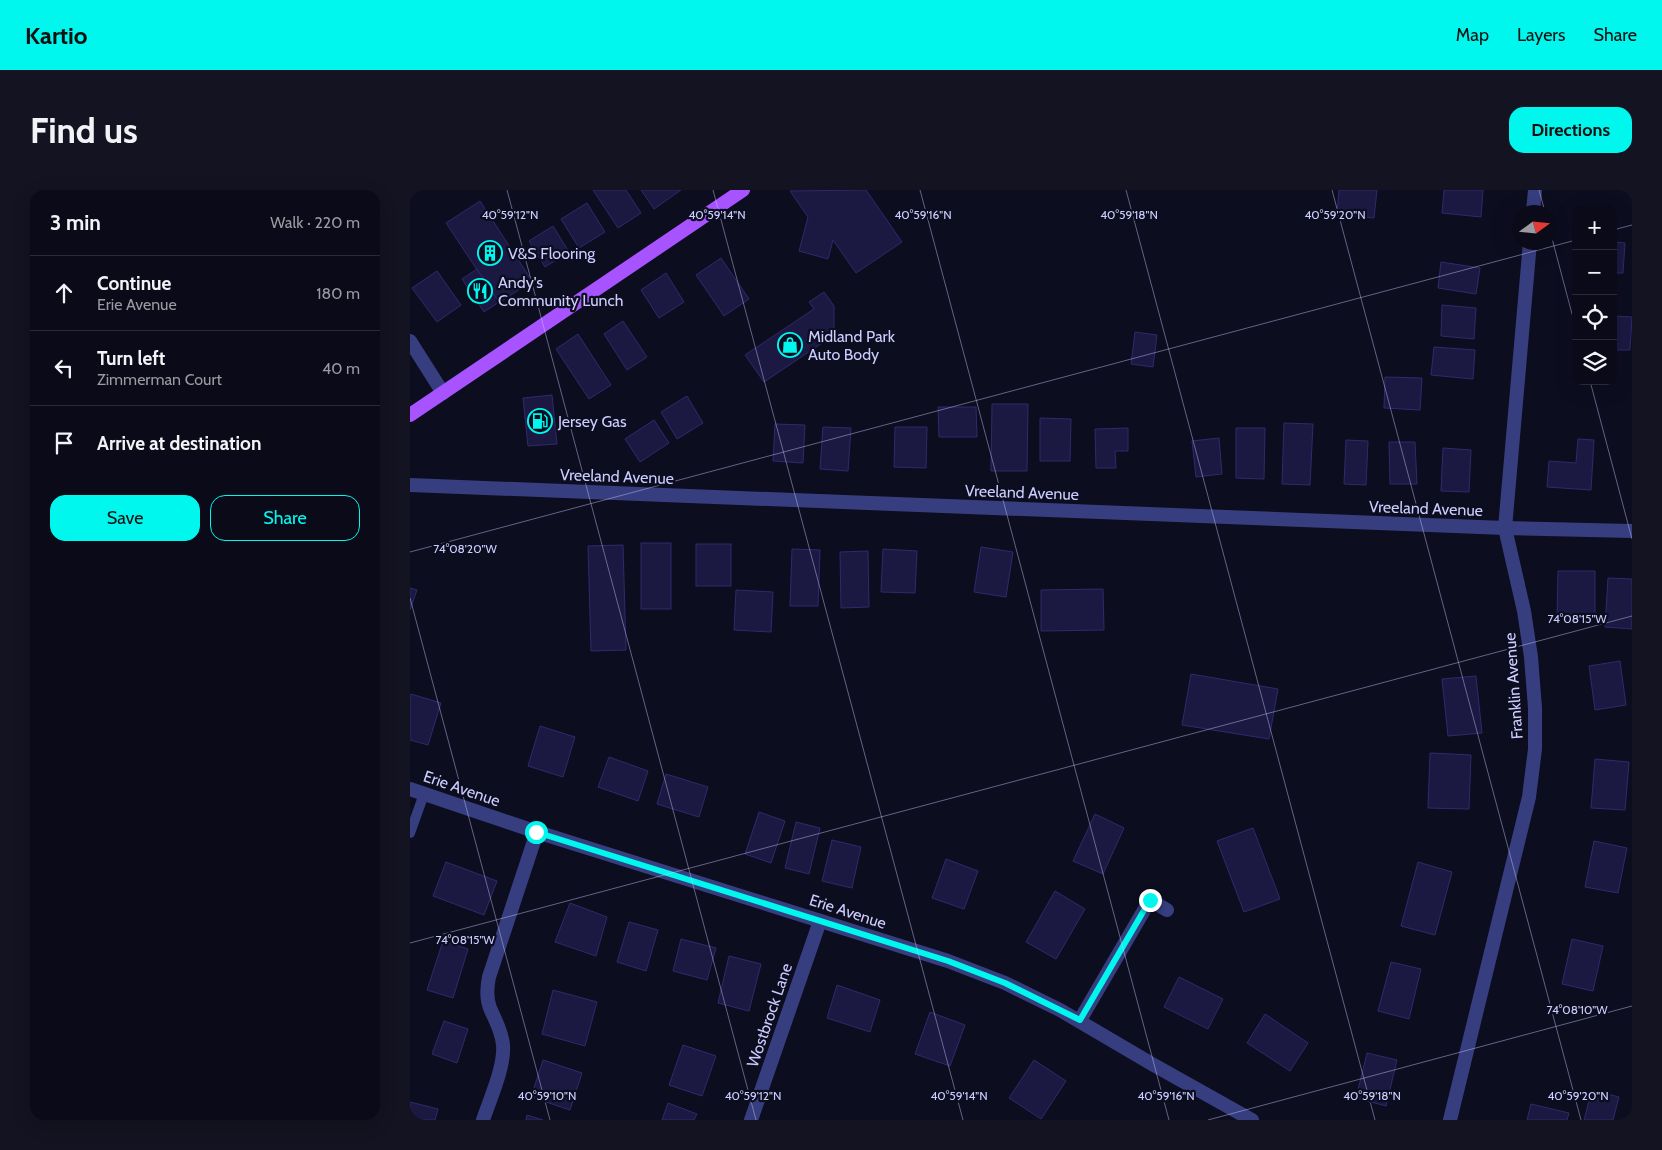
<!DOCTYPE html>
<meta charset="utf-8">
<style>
:root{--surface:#0a0a18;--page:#131321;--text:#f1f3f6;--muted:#999aa2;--line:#2a2b37;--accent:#00f7ee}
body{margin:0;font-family:Cabin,sans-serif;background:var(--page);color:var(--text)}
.controls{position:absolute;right:15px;top:15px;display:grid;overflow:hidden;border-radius:10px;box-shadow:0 5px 20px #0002}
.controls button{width:45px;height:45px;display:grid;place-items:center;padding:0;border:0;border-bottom:1px solid var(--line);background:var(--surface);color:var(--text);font:25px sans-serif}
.compass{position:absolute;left:1102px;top:15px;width:45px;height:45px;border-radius:50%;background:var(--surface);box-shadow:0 5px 20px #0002;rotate:75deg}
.stop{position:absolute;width:15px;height:15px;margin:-11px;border:4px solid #00f7ee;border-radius:50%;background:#fff}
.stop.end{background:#00f7ee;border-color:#fff;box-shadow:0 1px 5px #0008}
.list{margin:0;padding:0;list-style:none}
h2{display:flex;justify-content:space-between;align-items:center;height:65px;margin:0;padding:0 20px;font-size:21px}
h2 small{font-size:16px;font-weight:400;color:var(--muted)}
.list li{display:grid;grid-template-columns:32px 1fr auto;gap:15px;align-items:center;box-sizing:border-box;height:75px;padding:0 20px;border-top:1px solid var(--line)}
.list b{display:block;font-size:19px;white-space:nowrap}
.list p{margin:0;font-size:16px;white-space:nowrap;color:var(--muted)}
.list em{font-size:16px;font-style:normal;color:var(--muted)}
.actions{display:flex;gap:10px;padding:15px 20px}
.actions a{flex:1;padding:11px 0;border:1px solid var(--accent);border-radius:15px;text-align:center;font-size:18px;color:var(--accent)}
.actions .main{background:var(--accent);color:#111}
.icon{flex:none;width:28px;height:28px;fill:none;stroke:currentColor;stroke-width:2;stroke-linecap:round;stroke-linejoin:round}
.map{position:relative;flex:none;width:1222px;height:930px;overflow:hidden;border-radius:15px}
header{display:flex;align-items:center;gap:30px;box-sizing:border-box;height:70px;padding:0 25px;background:var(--accent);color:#111}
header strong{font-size:24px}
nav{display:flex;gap:28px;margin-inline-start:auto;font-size:18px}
.intro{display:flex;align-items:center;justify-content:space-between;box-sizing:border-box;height:120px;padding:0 30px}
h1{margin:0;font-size:35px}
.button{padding:12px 22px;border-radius:15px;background:var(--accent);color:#111;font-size:18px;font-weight:700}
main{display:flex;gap:30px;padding:0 30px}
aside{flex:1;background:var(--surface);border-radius:15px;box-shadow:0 5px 20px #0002}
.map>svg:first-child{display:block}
.building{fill:#1b1941;stroke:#2f2a6d}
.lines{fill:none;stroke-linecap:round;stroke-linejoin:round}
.service{stroke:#373e7f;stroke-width:10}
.minor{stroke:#373e7f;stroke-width:14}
.tertiary{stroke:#373e7f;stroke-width:14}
.primary{stroke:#a753ff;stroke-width:14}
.route{stroke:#00f7ee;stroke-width:6}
.ticks{fill:none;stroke:#cccdff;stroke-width:1;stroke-opacity:0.45}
.labels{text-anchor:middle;stroke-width:4.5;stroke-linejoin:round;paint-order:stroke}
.poi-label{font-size:16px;fill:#cccdff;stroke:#0d0d20;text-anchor:start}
.street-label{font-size:16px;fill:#cccdff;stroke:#0d0d20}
.ticks-label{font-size:12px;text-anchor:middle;fill:#cccdff;stroke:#0d0d20;stroke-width:4.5;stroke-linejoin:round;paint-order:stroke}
</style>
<header>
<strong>Kartio</strong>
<nav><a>Map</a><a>Layers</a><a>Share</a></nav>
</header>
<div class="intro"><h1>Find us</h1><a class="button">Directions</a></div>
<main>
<aside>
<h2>3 min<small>Walk · 220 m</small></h2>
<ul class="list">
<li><svg class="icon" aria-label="ahead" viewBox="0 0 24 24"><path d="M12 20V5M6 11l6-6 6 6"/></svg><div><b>Continue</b><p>Erie Avenue</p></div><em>180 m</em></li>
<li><svg class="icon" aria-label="left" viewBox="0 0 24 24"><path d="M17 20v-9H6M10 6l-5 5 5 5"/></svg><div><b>Turn left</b><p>Zimmerman Court</p></div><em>40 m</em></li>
<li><svg class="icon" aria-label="arrive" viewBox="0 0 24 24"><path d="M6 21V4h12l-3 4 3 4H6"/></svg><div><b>Arrive at destination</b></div></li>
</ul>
<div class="actions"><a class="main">Save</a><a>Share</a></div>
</aside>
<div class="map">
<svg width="1222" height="930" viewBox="0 0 1222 930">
<rect width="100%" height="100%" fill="#0d0d20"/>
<g class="building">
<polygon points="183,0 216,0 231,23 208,38"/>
<polygon points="231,0 271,0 244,19"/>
<polygon points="456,0 492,52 446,83 423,50 418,69 389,61 398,27 380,1"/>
<polygon points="929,0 967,0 964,28 927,24"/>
<polygon points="1034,0 1073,0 1071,27 1032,23"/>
<polygon points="70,11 122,91 89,113 36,33"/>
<polygon points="177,13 195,42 169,58 151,29"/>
<polygon points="143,36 159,62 135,77 119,51"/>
<polygon points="1203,52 1215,53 1213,83 1203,83"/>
<polygon points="311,68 339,109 314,126 286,85"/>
<polygon points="1031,72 1070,78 1066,104 1028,98"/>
<polygon points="67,79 89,112 74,122 52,89"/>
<polygon points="27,81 51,115 27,132 2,98"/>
<polygon points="256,83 274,112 249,128 231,100"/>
<polygon points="414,102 424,116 424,145 354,192 335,165 404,119 399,112"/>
<polygon points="1032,115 1066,118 1064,149 1031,146"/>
<polygon points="1203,126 1222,127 1220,160 1203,160"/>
<polygon points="213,131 237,167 217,180 194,144"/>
<polygon points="725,142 747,145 743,177 721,174"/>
<polygon points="168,144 201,195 179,209 146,159"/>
<polygon points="1024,157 1065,160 1063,189 1021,185"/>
<polygon points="975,187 1012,188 1010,220 974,218"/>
<polygon points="142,205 147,254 118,256 113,208"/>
<polygon points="277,206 293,233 267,249 251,222"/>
<polygon points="582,214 618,214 617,281 581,281"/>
<polygon points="528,217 566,217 567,247 529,247"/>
<polygon points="630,228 661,229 660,271 630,271"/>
<polygon points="244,230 259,253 230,272 215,249"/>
<polygon points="874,233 903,234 900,295 872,294"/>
<polygon points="365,234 395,235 393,273 363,271"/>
<polygon points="413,237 441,238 438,281 410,279"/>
<polygon points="485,237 517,237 516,278 484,277"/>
<polygon points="718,238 718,261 705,261 706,278 686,278 685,239"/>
<polygon points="826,238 855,238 854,289 826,288"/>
<polygon points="809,248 812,284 786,287 782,251"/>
<polygon points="1168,249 1184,250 1181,300 1137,297 1139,271 1166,273"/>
<polygon points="936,250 958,251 956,295 934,294"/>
<polygon points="979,252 1005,252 1007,294 980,294"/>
<polygon points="1033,258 1061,260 1059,302 1031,301"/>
<rect x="231" y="353" width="30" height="66"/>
<rect x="286" y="354" width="35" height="42"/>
<polygon points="213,355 216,460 181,461 178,356"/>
<polygon points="571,357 603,362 596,407 564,402"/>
<polygon points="382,359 410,360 408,416 380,416"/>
<polygon points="473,359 507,361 505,403 471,402"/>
<polygon points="458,361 459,417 431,418 430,362"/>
<polygon points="1148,381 1185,381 1185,429 1147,428"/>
<polygon points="1198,388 1222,389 1222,439 1195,437"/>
<polygon points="0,398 7,400 0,420"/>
<polygon points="693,399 694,440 631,441 631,400"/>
<polygon points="326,400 363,402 361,442 324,440"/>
<polygon points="1210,471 1216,515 1185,520 1179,476"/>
<polygon points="781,484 868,499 859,549 772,535"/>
<polygon points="1066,486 1072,543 1038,546 1032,489"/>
<polygon points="1,504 31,513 18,555 0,550 0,509"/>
<polygon points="130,536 165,547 153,587 118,576"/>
<polygon points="1020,563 1061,565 1059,619 1018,618"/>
<polygon points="199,567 238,581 228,611 188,597"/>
<polygon points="1185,569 1219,572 1215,620 1181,618"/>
<polygon points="256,584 298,597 289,627 247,614"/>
<polygon points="349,622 375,631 361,673 335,664"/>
<polygon points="685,624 714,638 693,684 663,671"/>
<polygon points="386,632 410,638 399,684 375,678"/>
<polygon points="843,638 870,709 834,722 807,651"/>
<polygon points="422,650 451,657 442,698 412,691"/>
<polygon points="1184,651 1217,658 1208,703 1175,697"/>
<polygon points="536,669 568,681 554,719 522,708"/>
<polygon points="36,672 87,691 74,725 23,706"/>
<polygon points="1008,672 1042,682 1025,745 991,736"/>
<polygon points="645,701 675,719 646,769 616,752"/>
<polygon points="160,713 197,727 186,766 145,752"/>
<polygon points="219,732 248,740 236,781 207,772"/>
<polygon points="271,749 306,758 297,790 263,781"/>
<polygon points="1162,749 1193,756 1183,801 1152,794"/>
<polygon points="33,751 58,759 43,808 17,800"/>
<polygon points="319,766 351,774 339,821 308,813"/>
<polygon points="981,772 1011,779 999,829 968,821"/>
<polygon points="769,787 813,809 798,839 754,817"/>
<polygon points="427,795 470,810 460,842 417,828"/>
<polygon points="143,800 187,812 175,856 132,844"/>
<polygon points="520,822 555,835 540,876 505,864"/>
<polygon points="855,824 898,853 880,881 837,853"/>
<polygon points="34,831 58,839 47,873 22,864"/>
<polygon points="273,855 306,866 292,906 259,895"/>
<polygon points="957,863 987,870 976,916 946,908"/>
<polygon points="133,870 172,883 160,920 121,907"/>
<polygon points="624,870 656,891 631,929 599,908"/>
<polygon points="1182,900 1209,907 1203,930 1174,930"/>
<polygon points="0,912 28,919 25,930 0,930"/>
<polygon points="258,913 287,924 284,930 252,930"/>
<polygon points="1121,914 1159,923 1157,930 1117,930"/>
<polygon points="117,925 133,930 116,930"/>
</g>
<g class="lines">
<polyline class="service" points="0,643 14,604"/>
<g class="minor">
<polyline points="0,151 33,203"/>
<polyline points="0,295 1095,338 1222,341"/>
<polyline points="0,599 127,642 538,771 595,793 650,820 742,874 842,930"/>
<polyline points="670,830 740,710 757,720"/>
<path d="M 73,930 C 80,909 95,876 93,855 C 92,841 85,830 80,818 C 76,808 77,797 79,787 L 127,642"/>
<polyline points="341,930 410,731"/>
</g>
<g class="tertiary">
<polyline points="1123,22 1125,0"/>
<polyline points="1040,930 1119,607 1125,559 1125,518 1121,467 1114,421 1095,338 1120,52"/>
</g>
<polyline class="primary" points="0,225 333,0"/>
</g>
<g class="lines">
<polyline class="route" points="126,642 538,771 595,793 670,830 740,710"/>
</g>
<path class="ticks" d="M 97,0 L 346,930M 303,0 L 553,930M 510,0 L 759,930M 716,0 L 965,930M 922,0 L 1171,930M 1129,0 L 1135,22M 1203,40 L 1222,35M 1140,41 L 1166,139M 1180,191 L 1222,349M 0,362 L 1166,50M 0,408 L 140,930M 0,753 L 1222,426M 798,930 L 1222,816"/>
<defs>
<symbol id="building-ring" viewBox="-11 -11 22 22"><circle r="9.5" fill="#0d0d20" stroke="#00f7ee" stroke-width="1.5"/><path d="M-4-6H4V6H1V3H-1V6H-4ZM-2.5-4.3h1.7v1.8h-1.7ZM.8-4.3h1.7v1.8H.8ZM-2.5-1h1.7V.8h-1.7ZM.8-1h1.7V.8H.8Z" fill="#00f7ee"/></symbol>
<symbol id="restaurant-ring" viewBox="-11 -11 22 22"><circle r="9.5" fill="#0d0d20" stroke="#00f7ee" stroke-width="1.5"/><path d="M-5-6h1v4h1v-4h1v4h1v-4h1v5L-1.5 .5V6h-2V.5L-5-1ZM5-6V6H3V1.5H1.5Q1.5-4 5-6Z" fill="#00f7ee"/></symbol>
<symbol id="shop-ring" viewBox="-11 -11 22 22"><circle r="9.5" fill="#0d0d20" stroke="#00f7ee" stroke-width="1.5"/><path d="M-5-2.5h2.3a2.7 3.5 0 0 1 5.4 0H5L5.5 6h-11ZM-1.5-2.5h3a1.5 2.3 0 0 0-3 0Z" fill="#00f7ee"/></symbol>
<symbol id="fuel-ring" viewBox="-11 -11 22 22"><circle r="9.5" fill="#0d0d20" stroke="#00f7ee" stroke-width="1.5"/><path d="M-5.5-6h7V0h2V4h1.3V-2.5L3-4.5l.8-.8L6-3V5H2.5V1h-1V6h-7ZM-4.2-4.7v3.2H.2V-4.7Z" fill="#00f7ee"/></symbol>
</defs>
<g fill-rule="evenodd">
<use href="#building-ring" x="66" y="49" width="28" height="28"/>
<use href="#restaurant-ring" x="56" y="87" width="28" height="28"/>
<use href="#shop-ring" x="366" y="141" width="28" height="28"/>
<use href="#fuel-ring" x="116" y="217" width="28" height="28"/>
</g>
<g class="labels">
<g class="poi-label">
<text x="98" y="69">V&amp;S Flooring</text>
<text x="88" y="98">Andy's<tspan x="88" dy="18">Community Lunch</tspan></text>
<text x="398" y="152">Midland Park<tspan x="398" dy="18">Auto Body</tspan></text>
<text x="148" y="237">Jersey Gas</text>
</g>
<g class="street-label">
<text transform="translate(207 286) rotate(2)" y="6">Vreeland Avenue</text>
<text transform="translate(612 302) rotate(2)" y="6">Vreeland Avenue</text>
<text transform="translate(1016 318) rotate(2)" y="6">Vreeland Avenue</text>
<text transform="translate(1103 496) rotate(-94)" y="6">Franklin Avenue</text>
<text transform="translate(52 598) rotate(19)" y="6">Erie Avenue</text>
<text transform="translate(438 721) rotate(18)" y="6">Erie Avenue</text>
<text transform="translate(359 825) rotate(-71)" y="6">Wostbrock Lane</text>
</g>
</g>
<g class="ticks-label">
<text x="100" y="29">40°59'12"N</text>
<text x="307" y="29">40°59'14"N</text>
<text x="513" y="29">40°59'16"N</text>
<text x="719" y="29">40°59'18"N</text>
<text x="925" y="29">40°59'20"N</text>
<text x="55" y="363">74°08'20"W</text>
<text x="1167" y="433">74°08'15"W</text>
<text x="55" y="754">74°08'15"W</text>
<text x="1167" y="824">74°08'10"W</text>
<text x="137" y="910">40°59'10"N</text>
<text x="343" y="910">40°59'12"N</text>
<text x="549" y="910">40°59'14"N</text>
<text x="756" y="910">40°59'16"N</text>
<text x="962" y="910">40°59'18"N</text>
<text x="1168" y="910">40°59'20"N</text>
</g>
</svg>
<div class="controls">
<button>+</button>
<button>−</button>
<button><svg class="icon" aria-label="locate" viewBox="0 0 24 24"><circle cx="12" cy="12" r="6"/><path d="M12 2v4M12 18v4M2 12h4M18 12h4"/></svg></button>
<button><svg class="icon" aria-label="layers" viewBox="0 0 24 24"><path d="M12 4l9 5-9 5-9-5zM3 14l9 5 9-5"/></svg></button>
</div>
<svg class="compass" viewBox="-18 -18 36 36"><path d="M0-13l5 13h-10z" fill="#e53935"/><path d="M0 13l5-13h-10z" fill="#999aa2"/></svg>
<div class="stop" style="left:126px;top:642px"></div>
<div class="stop end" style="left:740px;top:710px"></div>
</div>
</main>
